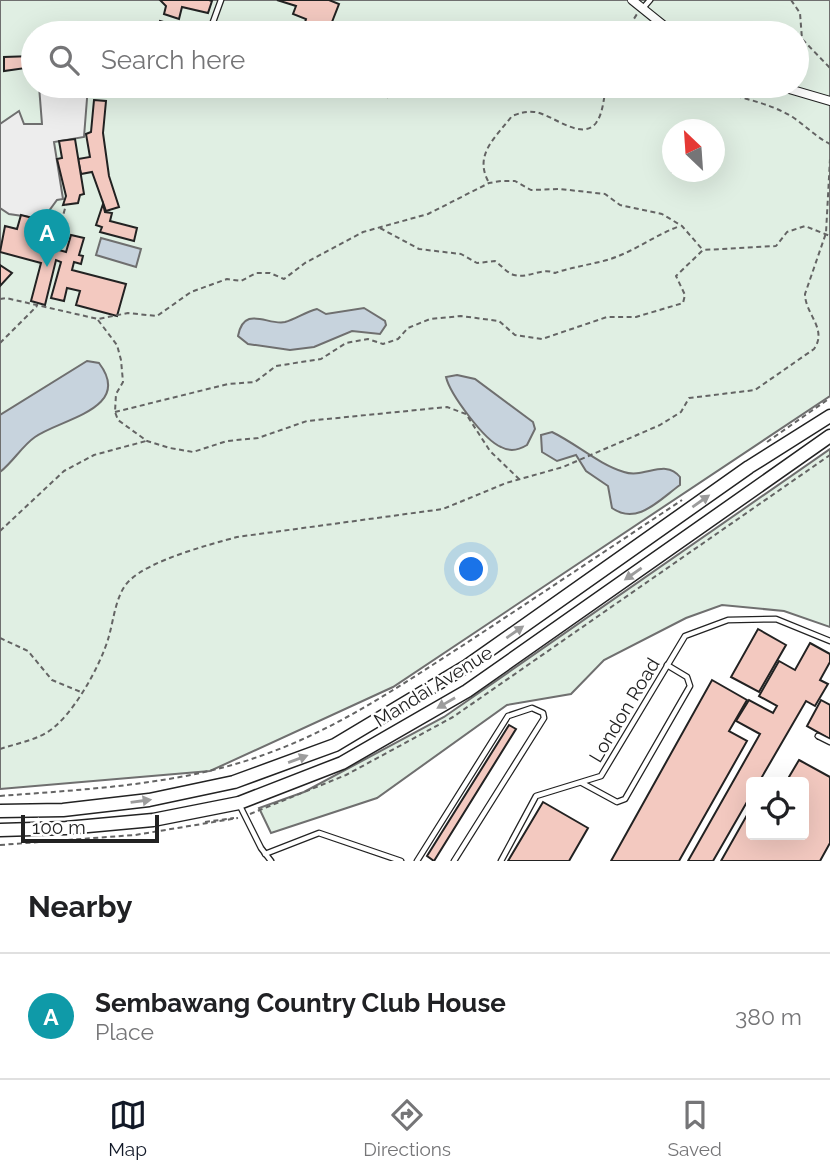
<!DOCTYPE html>
<style>
:root{--surface:#fff;--page:#f6f6f6;--text:#202124;--muted:#757577;--line:#e0e0e0;--accent:#111827}
body{margin:0;font-family:Raleway,sans-serif;background:var(--page);color:var(--text)}
.controls{position:absolute;right:21px;bottom:21px;display:grid;overflow:hidden;border-radius:7px;box-shadow:0 7px 28px #0002}
.controls button{width:63px;height:63px;display:grid;place-items:center;padding:0;border:0;border-bottom:2px solid var(--line);background:var(--surface);color:var(--text);font:35px sans-serif}
.compass{position:absolute;left:662px;top:119px;width:63px;height:63px;border-radius:50%;background:var(--surface);box-shadow:0 7px 28px #0002;rotate:335deg}
.scale{position:absolute;left:21px;bottom:18px;width:138px;box-sizing:border-box;padding-left:7px;border:4px solid #222;border-top:0;font-size:19px;line-height:24px;white-space:nowrap;color:#222;-webkit-text-stroke:5px #fff;paint-order:stroke}
.you{position:absolute;left:472px;top:570px;width:24px;height:24px;margin:-18px;border:5px solid #fff;border-radius:50%;background:#1a73e8;box-shadow:0 0 0 10px #1a73e833}
.badge{display:grid;place-items:center;width:46px;height:46px;border-radius:50%;background:var(--accent);color:#fff;font-size:23px;font-weight:700}
.pin{position:absolute;translate:-50% -58px;filter:drop-shadow(0 2px 4px #0008)}
.pin::after{content:'';position:absolute;top:37px;width:24px;height:21px;background:inherit;clip-path:polygon(0 0,100% 0,50% 100%)}
.list{margin:0;padding:0;list-style:none}
h2{display:flex;justify-content:space-between;align-items:center;height:91px;margin:0;padding:0 28px;font-size:30px}
h2 small{font-size:23px;font-weight:400;color:var(--muted)}
.list li{display:grid;grid-template-columns:46px 1fr auto;gap:21px;align-items:center;box-sizing:border-box;height:126px;padding:0 28px;border-top:2px solid var(--line)}
.list b{display:block;font-size:26px;white-space:nowrap}
.list p{margin:0;font-size:23px;white-space:nowrap;color:var(--muted)}
.list em{font-size:23px;font-style:normal;color:var(--muted)}
.icon{flex:none;width:38px;height:38px;fill:none;stroke:currentColor;stroke-width:2;stroke-linecap:round;stroke-linejoin:round}
.map{position:relative;flex:none;width:830px;height:861px;overflow:hidden}
.search{position:absolute;background:var(--surface);box-shadow:0 7px 28px #0002;left:21px;right:21px;top:21px;height:77px;display:flex;align-items:center;gap:18px;box-sizing:border-box;padding:0 24px;border-radius:38px;color:var(--muted);font-size:26px}
.sheet{height:217px;background:var(--surface)}
nav{display:flex;justify-content:space-around;align-items:center;box-sizing:border-box;height:98px;border-top:2px solid var(--line);background:var(--surface);font-size:19px;color:var(--muted)}
nav a{display:grid;justify-items:center;gap:4px}
nav .on{color:var(--accent)}
.map>svg:first-child{display:block}
.green{fill:#e0efe3;stroke:#6f6f6f;stroke-width:2;fill-rule:evenodd}
.parking{fill:#ededed;stroke:#6f6f6f;stroke-width:2}
.water{fill:#c7d3dd;stroke:#6f6f6f;stroke-width:2}
.building{fill:#f3c9c0;stroke:#222;stroke-width:2}
.lines{fill:none;stroke-linecap:round;stroke-linejoin:round}
.lane-casing{stroke:#222;stroke-width:7}
.street-casing{stroke:#222;stroke-width:10}
.primary-casing{stroke:#222;stroke-width:15}
.path{stroke:#646464;stroke-width:2;stroke-dasharray:5 3.5;stroke-linecap:butt}
.lane{stroke:#fff;stroke-width:4.5}
.street{stroke:#fff;stroke-width:8}
.primary{stroke:#fff;stroke-width:12}
.oneway{fill:#9c9c9c}
.labels{text-anchor:middle;stroke-width:5;stroke-linejoin:round;paint-order:stroke}
.street-label{font-size:19px;fill:#222;stroke:#fff}
</style>
<div class="map">
<svg width="830" height="861" viewBox="0 0 830 861">
<rect width="100%" height="100%" fill="#fff"/>
<g class="green">
<path d="M 0,0 L 830,0 L 830,396 L 393,687 L 210,771 L 0,789 ZM 33,33 L 797,33 L 797,86 L 33,86 ZM 672,130 L 714,130 L 714,172 L 672,172 Z"/>
<polygon points="830,449 830,627 784,611 722,605 686,618 604,660 571,694 507,705 377,798 271,833 259,808 304,792 444,717"/>
</g>
<polygon class="parking" points="39,86 88,86 84,137 54,142 63,199 57,200 43,219 9,214 0,208 0,124 19,111 24,124 42,124"/>
<g class="water">
<polygon points="101,238 141,249 136,267 96,255"/>
<path d="M 364,308 L 385,321 L 386,325 L 380,334 L 352,331 L 314,347 L 290,350 L 248,344 L 238,336 C 244,304 268,326 285,322 C 296,319 305,312 317,309 L 326,314 Z"/>
<path d="M 87,361 L 99,363 C 134,409 60,419 35,437 C 22,446 13,462 0,472 L 0,415 Z"/>
<path d="M 457,375 L 475,379 L 533,422 L 535,429 L 527,445 C 519,450 510,452 501,447 C 484,440 450,394 446,377 Z"/>
<path d="M 552,432 C 577,444 598,464 624,472 C 644,479 665,458 680,477 L 680,485 C 659,500 637,526 612,508 L 608,486 L 586,471 L 576,455 L 557,461 L 542,452 L 541,435 Z"/>
</g>
<g class="building">
<polygon points="160,0 209,0 212,1 208,13 182,7 179,19 164,14 166,6"/>
<polygon points="277,0 329,0 339,4 330,27 320,24 318,31 304,26 306,19 293,14 296,6"/>
<polygon points="160,21 199,32 199,33 157,33"/>
<polygon points="33,56 33,67 4,71 4,57"/>
<polygon points="351,86 391,86 387,97"/>
<polygon points="94,100 106,101 103,133 109,176 119,207 106,211 92,172 81,174 78,159 90,157 86,134 91,132"/>
<polygon points="75,139 84,194 80,195 78,203 63,205 66,196 57,159 62,158 59,141"/>
<polygon points="103,204 105,212 112,213 110,221 137,228 134,241 100,232 102,227 96,225"/>
<polygon points="21,215 40,220 36,235 42,236 45,226 64,231 59,250 66,252 71,235 84,238 79,255 83,256 81,264 74,262 72,270 126,284 117,316 76,305 80,291 67,288 64,301 51,298 61,262 56,260 45,305 31,301 41,263 0,252 5,226 17,229"/>
<polygon points="0,265 12,273 0,286"/>
<polygon points="758,629 786,645 759,692 731,677"/>
<polygon points="810,643 830,654 830,662 820,680 828,684 815,706 806,701 759,782 751,782 751,795 713,861 688,861 760,734 736,721 749,700 773,713 777,706 759,696 779,661 795,670"/>
<polygon points="712,680 747,700 729,731 747,741 679,861 611,861"/>
<polygon points="821,700 830,705 830,739 807,726"/>
<polygon points="509,725 516,729 434,861 427,856"/>
<polygon points="799,760 830,777 830,843 820,861 721,861 751,808 751,835 804,835 804,782 786,782"/>
<polygon points="543,802 588,828 569,861 508,861"/>
</g>
<g class="lines">
<defs>
<g id="lane">
<polyline points="643,8 650,0"/>
<polyline points="209,33 221,0"/>
<polyline points="818,736 830,742"/>
<polyline points="582,783 617,802 625,799 690,686 687,677 667,665"/>
<polyline points="239,804 261,848 271,861"/>
<polyline points="265,854 319,833 401,861"/>
<polyline points="417,861 508,716 532,708 543,713 544,718 454,861"/>
<polyline points="501,861 536,796 601,776 685,636 728,620 776,619 830,641"/>
</g>
<g id="street">
<polyline points="632,0 673,33"/>
<polyline points="779,86 830,101"/>
</g>
<g id="primary">
<polyline points="0,811 63,810 149,800 234,782 335,745 467,666 749,467 830,416"/>
<polyline points="0,830 66,828 153,820 239,803 342,763 467,691 830,436"/>
</g>
</defs>
<use href="#lane" class="lane-casing"/>
<use href="#street" class="street-casing"/>
<use href="#primary" class="primary-casing"/>
<g class="path">
<polyline points="791,0 800,13 802,39 830,68"/>
<polyline points="625,33 637,14"/>
<path d="M 704,86 C 732,97 768,101 794,118 C 807,127 816,137 830,144"/>
<path d="M 488,181 C 474,154 496,137 512,116 C 520,113 526,111 534,112 C 551,113 581,142 596,123 C 604,112 603,97 607,86"/>
<path d="M 380,228 L 419,249 L 461,254 L 477,263 L 495,261 C 501,265 507,273 514,275 C 529,279 541,267 555,273 C 572,267 589,265 607,260 C 632,253 655,235 680,226"/>
<polyline points="59,230 66,205"/>
<polyline points="0,299 6,298 98,319 128,313 157,316 191,292 227,279 241,281 256,273 270,273 284,279 305,263 363,232 428,214 489,183 501,181 515,181 531,190 560,189 605,194 620,205 662,214 682,226 702,249"/>
<polyline points="98,320 117,345 121,360 123,382 116,394 115,412 118,420 147,441 170,448 193,452 227,441 258,438 307,421 447,407 466,414 490,451 519,479"/>
<polyline points="0,343 37,306"/>
<polyline points="115,412 228,384 255,382 276,366 321,359 346,343 368,339 383,344 398,339 408,328 430,319 461,316 499,321 515,335 542,339 607,317 636,317 683,303 685,295 676,276 703,250 776,246 787,232 805,226 830,236"/>
<polyline points="767,442 830,398"/>
<polyline points="0,531 64,471 94,455 146,441"/>
<polyline points="0,638 28,651 52,680 81,692"/>
<path d="M 0,749 C 15,744 32,741 46,733 C 72,718 101,665 109,636 C 114,618 116,594 129,581 C 150,560 208,545 237,537 L 443,509 L 506,483 L 563,467 L 660,425 L 681,412 L 689,398 L 755,390 L 814,349 C 828,329 805,314 805,294 L 826,233 L 830,159"/>
<path d="M 0,796 C 89,789 182,785 266,754 C 339,728 401,685 465,644 C 538,596 610,548 682,500"/>
<polyline points="250,814 346,775 453,717 830,455"/>
<polyline points="205,822 234,818"/>
<polyline points="0,845 135,835 238,818"/>
</g>
<use href="#lane" class="lane"/>
<use href="#street" class="street"/>
<use href="#primary" class="primary"/>
</g>
<defs><path id="oneway-solid" d="M-6-.8H1V-3.2L6.5 0L1 3.2V.8H-6Z" transform="scale(1.75)"/></defs>
<g class="oneway">
<use href="#oneway-solid" transform="translate(701 501) rotate(-35)"/>
<use href="#oneway-solid" transform="translate(633 574) rotate(145)"/>
<use href="#oneway-solid" transform="translate(515 632) rotate(-35)"/>
<use href="#oneway-solid" transform="translate(446 703) rotate(150)"/>
<use href="#oneway-solid" transform="translate(298 759) rotate(-20)"/>
<use href="#oneway-solid" transform="translate(141 801) rotate(-8)"/>
</g>
<g class="labels">
<g class="street-label">
<text transform="translate(433 686) rotate(-32)" y="7">Mandai Avenue</text>
<text transform="translate(624 710) rotate(-59)" y="7">London Road</text>
</g>
</g>
</svg>
<div class="controls">
<button><svg class="icon" aria-label="locate" viewBox="0 0 24 24"><circle cx="12" cy="12" r="6"/><path d="M12 2v4M12 18v4M2 12h4M18 12h4"/></svg></button>
</div>
<svg class="compass" viewBox="-18 -18 36 36"><path d="M0-13l5 13h-10z" fill="#e53935"/><path d="M0 13l5-13h-10z" fill="#757577"/></svg>
<div class="scale">100 m</div>
<div class="you"></div>
<div class="pin badge" style="left:47px;top:267px;background:#0f9aa8">A</div>
<div class="search"><svg class="icon" aria-label="search" viewBox="0 0 24 24"><circle cx="10" cy="10" r="6"/><path d="M15 15l6 6"/></svg>Search here</div>
</div>
<section class="sheet">
<h2>Nearby<small></small></h2>
<ul class="list">
<li><span class="badge" style="background:#0f9aa8">A</span><div><b>Sembawang Country Club House</b><p>Place</p></div><em>380 m</em></li>
</ul>
</section>
<nav>
<a class="on"><svg class="icon" aria-label="map" viewBox="0 0 24 24"><path d="M3 6l6-2 6 2 6-2v14l-6 2-6-2-6 2zM9 4v14M15 6v14"/></svg>Map</a>
<a><svg class="icon" aria-label="directions" viewBox="0 0 24 24"><path d="M12 3l9 9-9 9-9-9zM9 14v-3h6M13 9l2 2-2 2"/></svg>Directions</a>
<a><svg class="icon" aria-label="saved" viewBox="0 0 24 24"><path d="M7 4h10v16l-5-4-5 4z"/></svg>Saved</a>
</nav>
